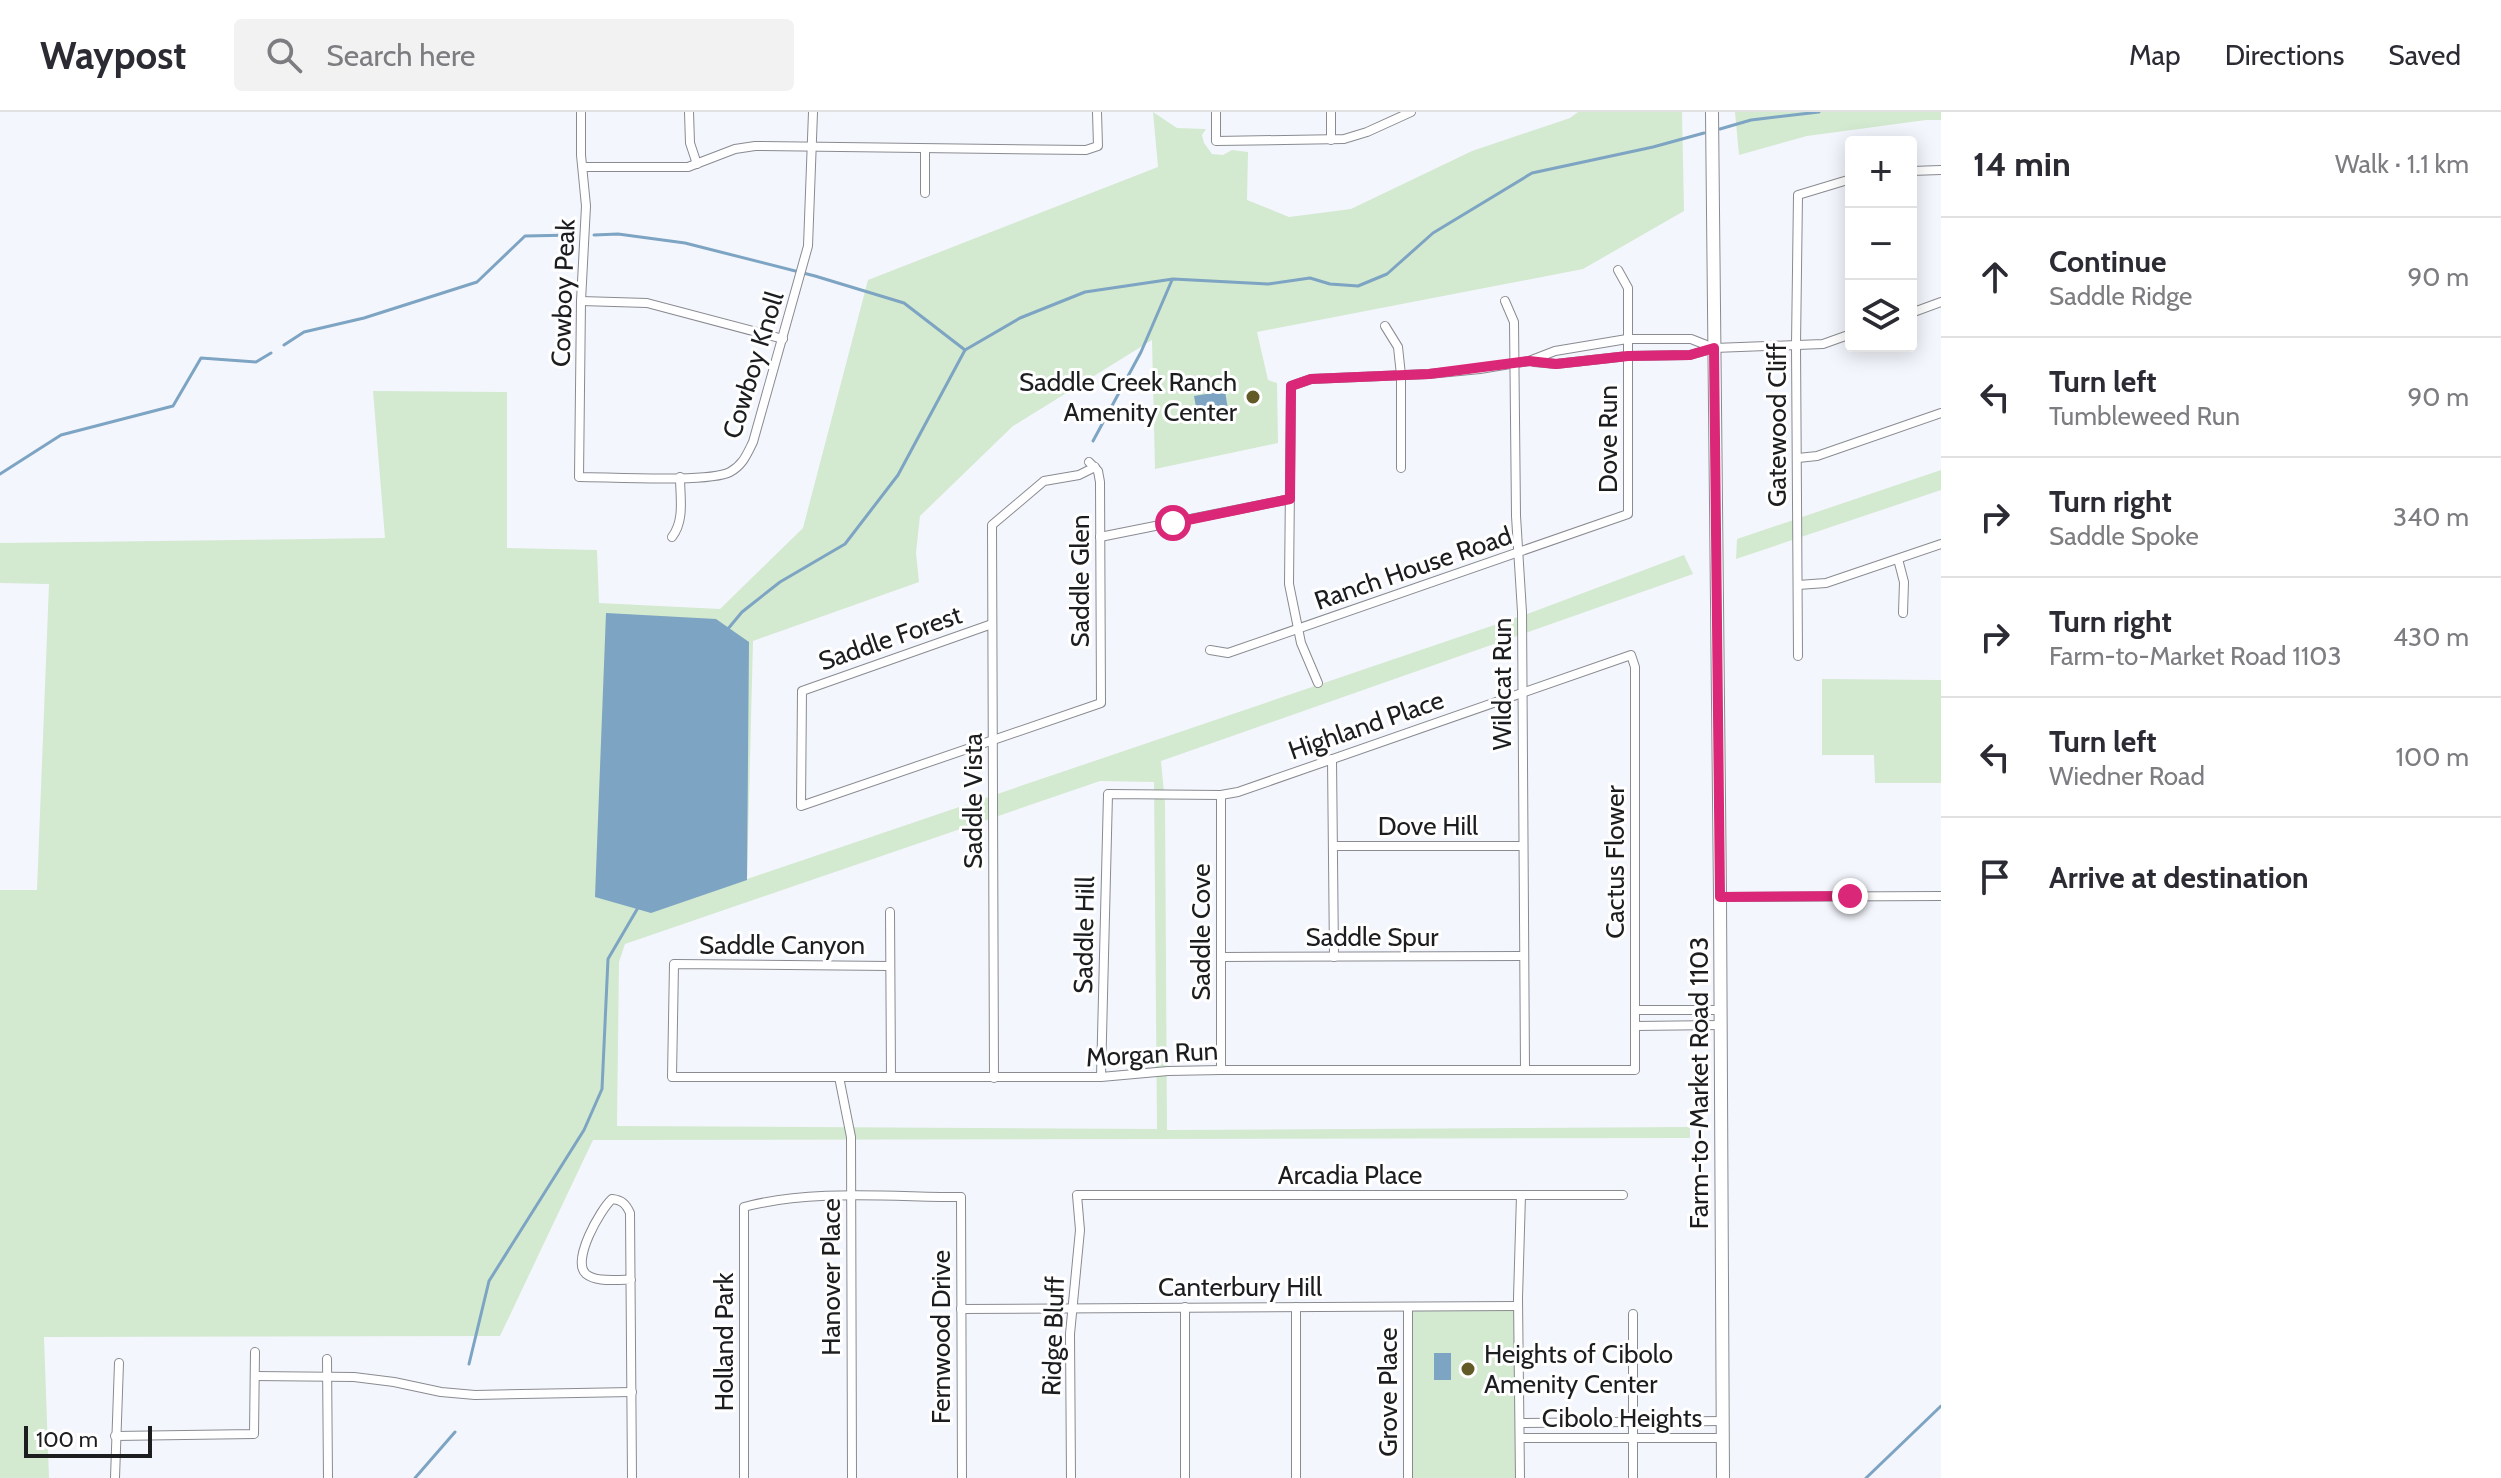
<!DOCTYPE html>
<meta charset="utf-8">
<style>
:root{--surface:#fff;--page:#f2f2f3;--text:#2b2b33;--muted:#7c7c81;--line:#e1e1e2}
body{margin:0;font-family:Cabin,sans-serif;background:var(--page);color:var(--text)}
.controls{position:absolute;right:24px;top:24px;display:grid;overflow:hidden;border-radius:8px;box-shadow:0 4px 20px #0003}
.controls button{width:72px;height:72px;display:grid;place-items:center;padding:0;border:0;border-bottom:2px solid var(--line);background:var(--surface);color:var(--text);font:40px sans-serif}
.scale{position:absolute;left:24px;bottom:20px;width:128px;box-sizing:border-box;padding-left:8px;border:4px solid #1c1d1f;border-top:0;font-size:22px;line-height:28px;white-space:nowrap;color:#1c1d1f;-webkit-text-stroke:6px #fff;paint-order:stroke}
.stop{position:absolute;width:24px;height:24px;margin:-18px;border:6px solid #db2777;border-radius:50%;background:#fff}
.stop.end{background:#db2777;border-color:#fff;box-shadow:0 2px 8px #0008}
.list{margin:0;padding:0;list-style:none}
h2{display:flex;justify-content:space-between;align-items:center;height:104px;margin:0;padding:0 32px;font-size:34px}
h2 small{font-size:26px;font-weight:400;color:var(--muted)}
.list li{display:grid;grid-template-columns:52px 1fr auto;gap:24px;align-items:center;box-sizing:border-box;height:120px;padding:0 32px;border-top:2px solid var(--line)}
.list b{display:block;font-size:30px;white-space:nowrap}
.list p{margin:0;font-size:26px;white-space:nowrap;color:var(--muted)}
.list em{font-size:26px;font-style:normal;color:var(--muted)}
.icon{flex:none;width:44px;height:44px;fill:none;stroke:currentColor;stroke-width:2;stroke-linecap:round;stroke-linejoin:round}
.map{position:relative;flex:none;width:1941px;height:1366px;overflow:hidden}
header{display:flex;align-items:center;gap:48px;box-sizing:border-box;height:112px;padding:0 40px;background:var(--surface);border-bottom:2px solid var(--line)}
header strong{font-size:38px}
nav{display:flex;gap:44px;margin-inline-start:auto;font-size:28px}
.search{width:560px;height:72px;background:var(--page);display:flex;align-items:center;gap:20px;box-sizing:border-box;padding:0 28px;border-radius:8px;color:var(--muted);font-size:30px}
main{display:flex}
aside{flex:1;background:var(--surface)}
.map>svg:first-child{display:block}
.green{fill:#d3e9d0;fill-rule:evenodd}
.water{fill:#7da4c2}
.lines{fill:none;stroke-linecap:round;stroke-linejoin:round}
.stream{stroke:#7da4c2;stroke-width:3}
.street-casing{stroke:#898b91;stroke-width:10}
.secondary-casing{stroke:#898b91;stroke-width:14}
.street{stroke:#fff;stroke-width:8}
.secondary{stroke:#fff;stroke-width:12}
.route{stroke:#db2777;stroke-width:10}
.poi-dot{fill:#625b28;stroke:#fff;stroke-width:3}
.labels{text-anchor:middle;stroke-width:6;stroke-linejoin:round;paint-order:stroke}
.street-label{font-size:26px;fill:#1c1d1f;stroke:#fff}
.poi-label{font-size:26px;fill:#1c1d1f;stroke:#fff;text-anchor:end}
</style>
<header>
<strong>Waypost</strong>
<div class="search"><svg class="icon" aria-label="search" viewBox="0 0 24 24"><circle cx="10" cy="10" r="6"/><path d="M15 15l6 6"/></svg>Search here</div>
<nav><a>Map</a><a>Directions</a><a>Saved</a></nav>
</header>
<main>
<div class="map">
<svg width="1941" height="1366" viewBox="0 0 1941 1366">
<rect width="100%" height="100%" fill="#f4f6fd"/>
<g class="green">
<path d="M 1153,0 L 1177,16 L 1206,17 L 1202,23 L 1204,31 L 1212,42 L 1223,43 L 1232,38 L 1248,40 L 1247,88 L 1289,105 L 1351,97 L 1472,39 L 1570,6 L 1578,0 L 1682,0 L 1684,99 L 1583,157 L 1257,220 L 1268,268 L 1277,271 L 1278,331 L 1155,357 L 1152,228 L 1013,314 L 920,404 L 916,441 L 919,470 L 753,529 L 747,767 L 1530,501 L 1684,443 L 1693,462 L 1161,649 L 1165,691 L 1167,1018 L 1690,1015 L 1690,1026 L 593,1028 L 500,1224 L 44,1225 L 49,1366 L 0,1366 L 0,778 L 37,778 L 49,472 L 0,471 L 0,431 L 385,426 L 373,279 L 507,280 L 507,436 L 597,438 L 599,491 L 720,497 L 803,416 L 868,168 L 1158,55 ZM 1100,669 L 1154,670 L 1157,1017 L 617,1014 L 619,850 L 625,832 Z"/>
<polygon points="1735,0 1941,0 1941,8 1926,8 1807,24 1739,43"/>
<polygon points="1941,358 1941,378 1736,447 1737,427"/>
<polygon points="1822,567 1941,568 1941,671 1875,671 1874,643 1822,643"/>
<polygon points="1518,1194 1520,1366 1408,1366 1408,1195"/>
</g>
<g class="water">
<polygon points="1225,279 1228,298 1197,301 1194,284"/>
<polygon points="606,501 716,507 749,530 747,768 651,801 595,785"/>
<rect x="1434" y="1241" width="17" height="27"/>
</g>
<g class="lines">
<g class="stream">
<polyline points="1720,17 1751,8 1819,0"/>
<polyline points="594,123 618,122 685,131 815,164 904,191 965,238"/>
<polyline points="284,233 304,220 364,206 477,170 525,124 574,123"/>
<polyline points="1093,329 1141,240 1172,168"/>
<polyline points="0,362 61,323 173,294 201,246 256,250 271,241"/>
<polyline points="727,518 742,500 780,470 845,432 898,363 965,238 1020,206 1085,180 1173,167 1268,172 1310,166 1330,172 1358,174 1387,162 1433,121 1532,61 1653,35 1704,21"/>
<polyline points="469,1252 489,1169 584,1018 602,977 608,847 639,794"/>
<polyline points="415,1366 455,1320"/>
<polyline points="1866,1366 1941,1294"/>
</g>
<defs>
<g id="street">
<path d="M 581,0 L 581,43 L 586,94 L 581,189 L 579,365 C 609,365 709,371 730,360 C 743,353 747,342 753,330 L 808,134 L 813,0"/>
<polyline points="689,0 690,31 697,52"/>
<polyline points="1216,0 1216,29 1344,27 1367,20 1411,0"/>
<polyline points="1331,0 1331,28"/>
<polyline points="583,55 688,55 735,37 755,34 1086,38 1098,34 1097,0"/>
<polyline points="1911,59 1941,58"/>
<polyline points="925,81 925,37"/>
<polyline points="581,189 647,191 783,227"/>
<polyline points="1505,189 1514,210 1516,404 1522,500 1525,957"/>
<polyline points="1911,201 1941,190"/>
<polyline points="1385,214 1398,235 1401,263 1401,356"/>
<polyline points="1534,250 1556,252 1628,244 1690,243 1714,236 1823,232 1851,222"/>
<polyline points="1798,346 1817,344 1941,301"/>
<path d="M 672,425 C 685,408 680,385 680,365"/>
<polyline points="1100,425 1290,387"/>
<polyline points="1898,447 1904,470 1903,501"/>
<polyline points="1798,473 1826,471 1941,432"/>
<polyline points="992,512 802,579 801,694 1101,591 1100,370 1098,359 1089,350"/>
<polyline points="1210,538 1228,541 1628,402 1628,176 1618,158"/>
<polyline points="1798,544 1796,233 1798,83 1851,67"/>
<polyline points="1318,571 1301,531 1289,472 1291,274 1311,267 1429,262 1480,257 1529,249 1555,239 1627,227 1691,227 1714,236"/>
<polyline points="1332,647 1334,845"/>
<polyline points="1333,734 1523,734"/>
<polyline points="1720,785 1941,784"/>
<polyline points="890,800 891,965"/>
<polyline points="1221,845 1524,844"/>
<polyline points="890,854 674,852 672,965 1101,965 1168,959 1221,958 1635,958 1635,555 1631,543 1238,680 1221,683 1108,682 1101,965"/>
<polyline points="1635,898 1720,898"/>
<polyline points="1635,914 1720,913"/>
<polyline points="1221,958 1221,683"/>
<polyline points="839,965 851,1025 852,1366"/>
<polyline points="994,966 992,413 1044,369 1079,363 1095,355"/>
<path d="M 631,1168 C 618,1167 597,1171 586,1162 C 571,1149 600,1098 612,1087 C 622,1088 626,1092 630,1101 L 632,1366"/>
<polyline points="1185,1195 1185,1366"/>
<polyline points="961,1197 1518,1194"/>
<polyline points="1633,1202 1633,1366"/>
<polyline points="327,1247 328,1366"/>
<polyline points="255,1264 354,1265 394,1270 441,1280 475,1283 632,1280"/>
<polyline points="1520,1311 1723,1309"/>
<polyline points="115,1324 254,1322 255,1240"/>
<polyline points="1520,1326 1723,1326"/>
<polyline points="115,1366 119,1251"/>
<path d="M 744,1366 L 744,1095 C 811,1077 892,1085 961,1085 L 962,1366"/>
<polyline points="1071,1366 1070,1222 1080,1118 1077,1083 1623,1083"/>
<polyline points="1296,1366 1296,1195"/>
<polyline points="1408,1366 1408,1195"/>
<polyline points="1520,1366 1518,1186 1521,1083"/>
</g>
<polyline id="secondary" points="1712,0 1720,785 1723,1366"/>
</defs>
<use href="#street" class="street-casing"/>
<use href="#secondary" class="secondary-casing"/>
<use href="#street" class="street"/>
<use href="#secondary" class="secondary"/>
</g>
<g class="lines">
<polyline class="route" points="1173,411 1290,387 1291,274 1311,267 1429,262 1529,249 1556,252 1628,244 1690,243 1714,236 1720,785 1850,784"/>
</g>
<g class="poi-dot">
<circle cx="1253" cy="285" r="8"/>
<circle cx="1468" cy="1257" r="8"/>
</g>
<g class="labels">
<g class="street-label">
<text transform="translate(563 181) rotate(-88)" y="9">Cowboy Peak</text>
<text transform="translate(753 253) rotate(-73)" y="9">Cowboy Knoll</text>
<text transform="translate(1777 313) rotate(-90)" y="9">Gatewood Cliff</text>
<text transform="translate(1608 327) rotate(-90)" y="9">Dove Run</text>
<text transform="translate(1413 456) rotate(-19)" y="9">Ranch House Road</text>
<text transform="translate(1080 469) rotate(-90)" y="9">Saddle Glen</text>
<text transform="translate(890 526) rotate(-19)" y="9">Saddle Forest</text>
<text transform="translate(1502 572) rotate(-90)" y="9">Wildcat Run</text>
<text transform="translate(1366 613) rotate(-19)" y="9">Highland Place</text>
<text transform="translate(973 689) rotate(-90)" y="9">Saddle Vista</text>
<text x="1428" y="723">Dove Hill</text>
<text transform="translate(1615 750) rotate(-90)" y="9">Cactus Flower</text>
<text transform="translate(1201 820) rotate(-90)" y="9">Saddle Cove</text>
<text transform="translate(1084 823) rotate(-89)" y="9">Saddle Hill</text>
<text x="1372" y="834">Saddle Spur</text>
<text x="782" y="842">Saddle Canyon</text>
<text transform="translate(1152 942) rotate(-3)" y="9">Morgan Run</text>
<text transform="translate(1699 971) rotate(-90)" y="9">Farm-to-Market Road 1103</text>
<text x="1350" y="1072">Arcadia Place</text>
<text transform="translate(831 1165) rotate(-90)" y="9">Hanover Place</text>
<text x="1240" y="1184">Canterbury Hill</text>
<text transform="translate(1053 1224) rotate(-88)" y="9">Ridge Bluff</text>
<text transform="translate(941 1225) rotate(-90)" y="9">Fernwood Drive</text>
<text transform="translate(724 1230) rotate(-90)" y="9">Holland Park</text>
<text transform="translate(1388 1280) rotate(-90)" y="9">Grove Place</text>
<text x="1622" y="1315">Cibolo Heights</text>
</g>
<g class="poi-label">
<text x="1237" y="279">Saddle Creek Ranch<tspan x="1237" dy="30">Amenity Center</tspan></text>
<text x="1484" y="1251" text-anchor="start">Heights of Cibolo<tspan x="1484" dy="30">Amenity Center</tspan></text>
</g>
</g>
</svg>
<div class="controls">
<button>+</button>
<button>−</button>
<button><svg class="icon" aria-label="layers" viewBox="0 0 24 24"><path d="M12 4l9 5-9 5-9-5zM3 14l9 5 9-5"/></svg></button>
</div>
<div class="scale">100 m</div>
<div class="stop" style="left:1173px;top:411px"></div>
<div class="stop end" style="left:1850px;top:784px"></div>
</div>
<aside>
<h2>14 min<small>Walk · 1.1 km</small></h2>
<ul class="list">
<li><svg class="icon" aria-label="ahead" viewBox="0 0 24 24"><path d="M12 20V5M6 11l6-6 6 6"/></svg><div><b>Continue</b><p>Saddle Ridge</p></div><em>90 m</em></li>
<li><svg class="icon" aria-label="left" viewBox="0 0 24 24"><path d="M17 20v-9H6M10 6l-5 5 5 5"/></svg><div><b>Turn left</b><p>Tumbleweed Run</p></div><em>90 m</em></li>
<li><svg class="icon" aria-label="right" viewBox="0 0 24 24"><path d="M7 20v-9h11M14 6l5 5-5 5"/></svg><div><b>Turn right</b><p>Saddle Spoke</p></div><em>340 m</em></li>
<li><svg class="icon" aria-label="right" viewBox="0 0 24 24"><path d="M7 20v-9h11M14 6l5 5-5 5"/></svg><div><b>Turn right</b><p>Farm-to-Market Road 1103</p></div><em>430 m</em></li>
<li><svg class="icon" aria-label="left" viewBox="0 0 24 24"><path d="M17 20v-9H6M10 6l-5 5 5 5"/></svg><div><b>Turn left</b><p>Wiedner Road</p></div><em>100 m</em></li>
<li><svg class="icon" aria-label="arrive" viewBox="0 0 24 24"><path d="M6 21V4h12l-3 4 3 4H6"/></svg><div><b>Arrive at destination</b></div></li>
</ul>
</aside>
</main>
